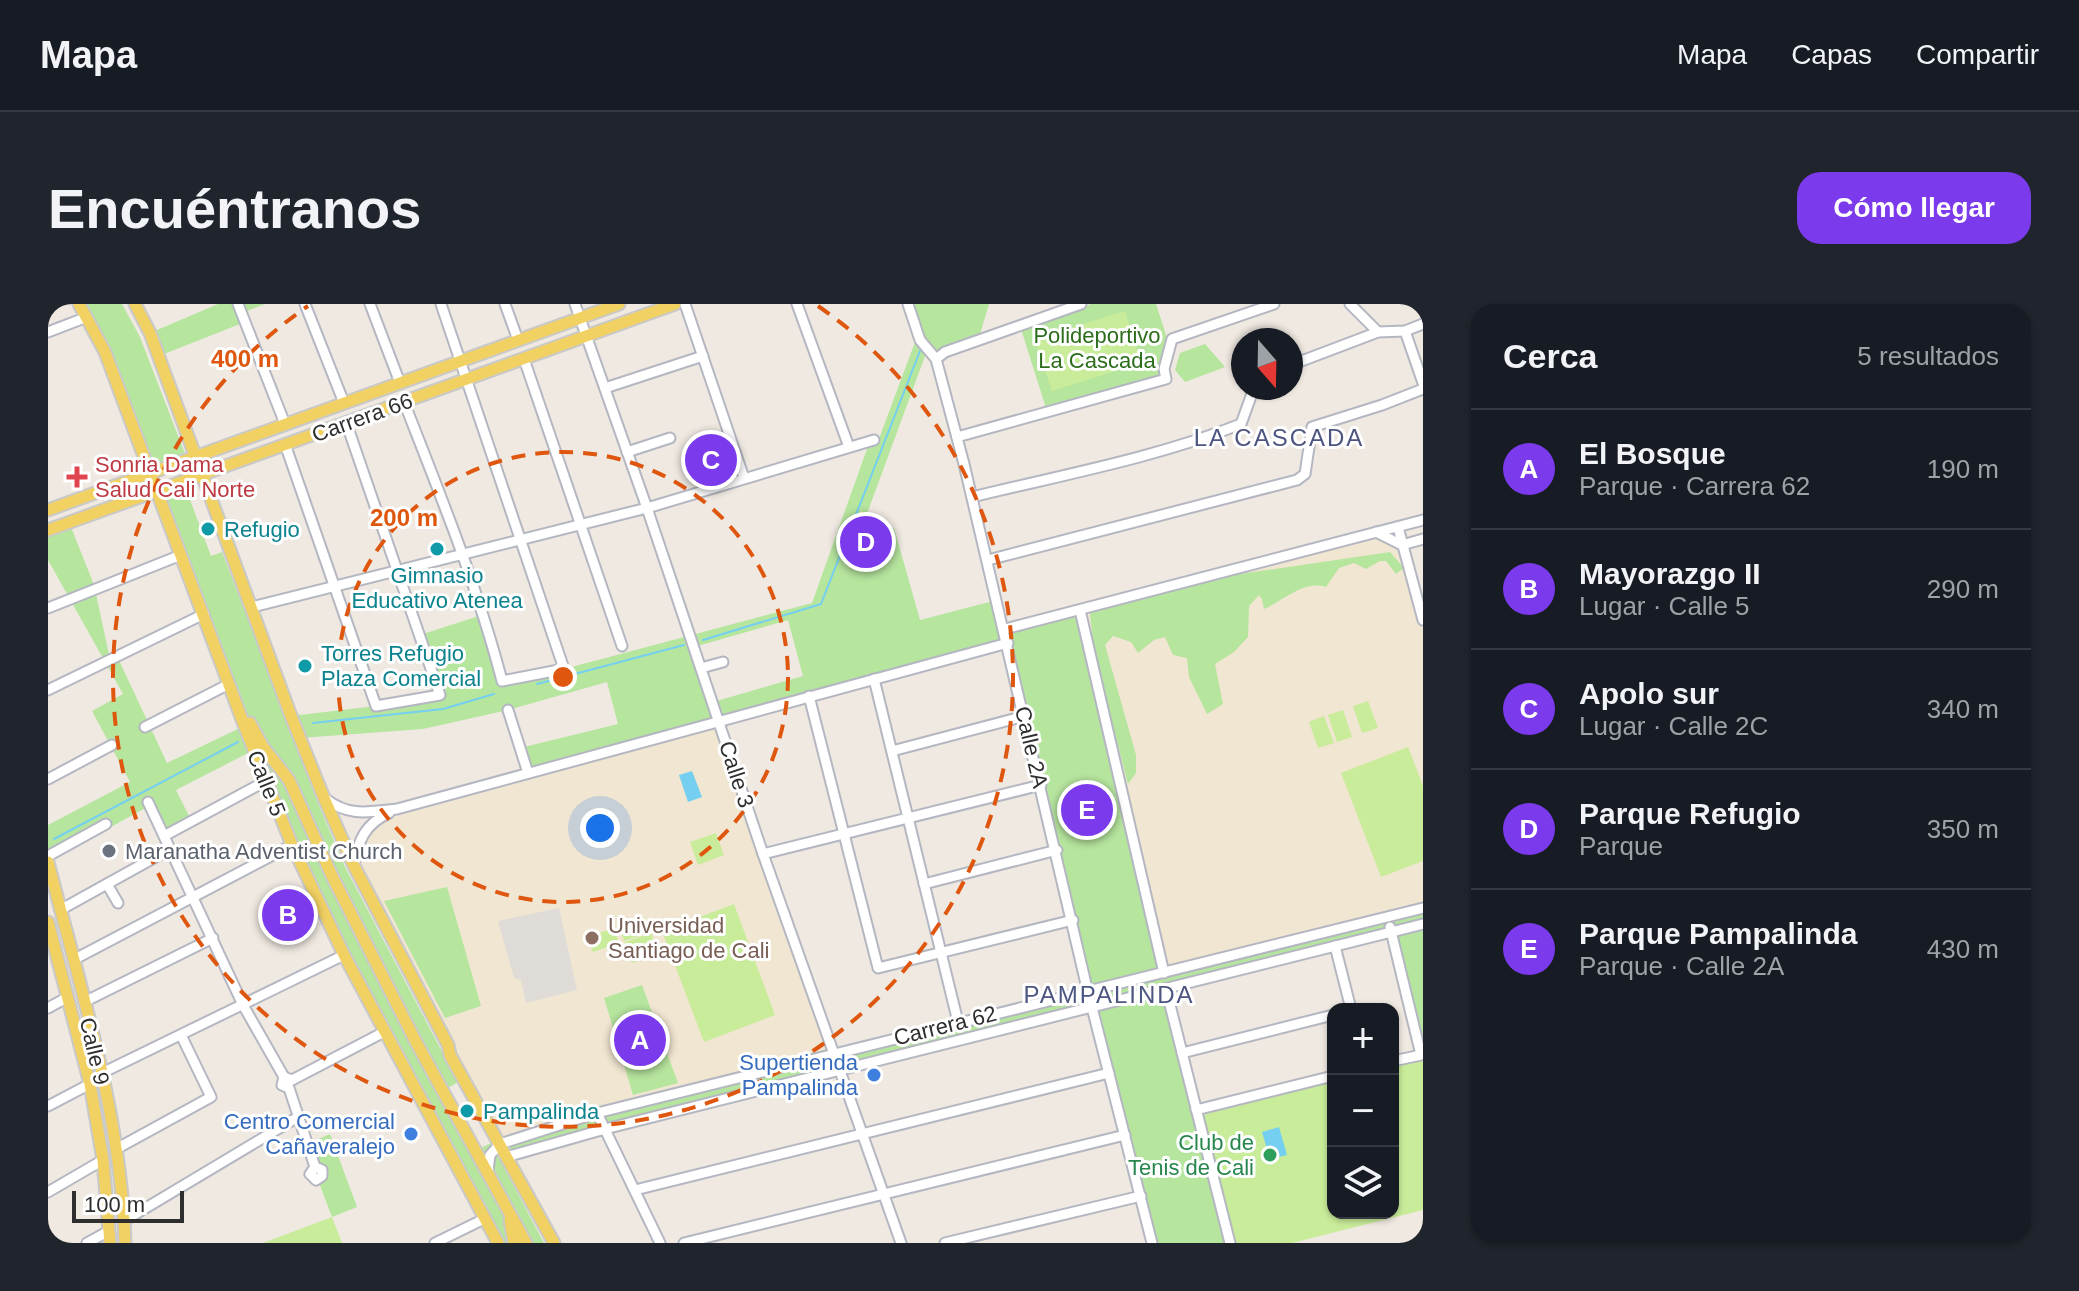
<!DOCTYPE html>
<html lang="es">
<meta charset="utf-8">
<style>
:root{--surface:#171b24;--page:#20242c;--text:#f1f3f6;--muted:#9ea1a6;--line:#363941;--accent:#7c3aed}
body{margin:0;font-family:Arial,sans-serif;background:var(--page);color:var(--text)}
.controls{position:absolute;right:24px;bottom:24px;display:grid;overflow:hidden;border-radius:16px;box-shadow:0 2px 6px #0004}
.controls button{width:72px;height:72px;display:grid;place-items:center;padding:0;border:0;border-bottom:2px solid var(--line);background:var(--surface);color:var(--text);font:40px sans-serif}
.compass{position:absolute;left:1183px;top:24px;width:72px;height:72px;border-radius:50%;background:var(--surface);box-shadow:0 2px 6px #0004;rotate:160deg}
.scale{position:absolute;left:24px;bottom:20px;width:112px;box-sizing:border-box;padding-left:8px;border:4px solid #2e2e2e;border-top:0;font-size:22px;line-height:28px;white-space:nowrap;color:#2e2e2e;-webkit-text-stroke:6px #fff;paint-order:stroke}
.you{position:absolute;left:552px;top:524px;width:28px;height:28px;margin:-20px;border:6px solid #fff;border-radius:50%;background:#1a73e8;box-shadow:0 0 0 12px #1a73e833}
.badge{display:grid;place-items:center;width:52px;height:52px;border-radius:50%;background:var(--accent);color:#fff;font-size:26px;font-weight:700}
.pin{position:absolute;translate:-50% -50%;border:4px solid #fff;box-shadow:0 2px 8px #0006}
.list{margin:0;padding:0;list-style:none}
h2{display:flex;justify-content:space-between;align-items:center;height:104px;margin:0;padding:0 32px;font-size:34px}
h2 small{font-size:26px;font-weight:400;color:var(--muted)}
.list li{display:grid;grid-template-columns:52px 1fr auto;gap:24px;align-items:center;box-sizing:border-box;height:120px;padding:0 32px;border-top:2px solid var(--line)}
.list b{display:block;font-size:30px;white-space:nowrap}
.list p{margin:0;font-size:26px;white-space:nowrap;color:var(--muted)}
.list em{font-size:26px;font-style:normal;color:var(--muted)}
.icon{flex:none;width:44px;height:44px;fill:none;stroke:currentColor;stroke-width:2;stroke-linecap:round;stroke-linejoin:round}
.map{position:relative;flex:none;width:1375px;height:939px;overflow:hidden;border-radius:24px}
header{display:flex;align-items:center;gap:48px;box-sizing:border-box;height:112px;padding:0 40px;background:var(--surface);border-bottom:2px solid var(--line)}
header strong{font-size:38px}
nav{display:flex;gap:44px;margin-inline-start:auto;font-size:28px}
.intro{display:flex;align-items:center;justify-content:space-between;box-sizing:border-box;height:192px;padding:0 48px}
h1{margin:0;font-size:56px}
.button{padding:20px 36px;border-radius:24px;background:var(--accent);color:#fff;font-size:28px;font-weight:700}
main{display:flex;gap:48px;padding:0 48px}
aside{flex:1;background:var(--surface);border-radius:24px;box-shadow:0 2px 6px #0004}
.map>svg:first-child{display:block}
.education{fill:#f0e6d1}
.green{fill:#b6e59e;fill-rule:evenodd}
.pitch{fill:#c9ec9a}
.plaza{fill:#dfdcd8}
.water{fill:#75cff0}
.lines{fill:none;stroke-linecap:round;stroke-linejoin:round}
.stream{stroke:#75cff0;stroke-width:2}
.minor-casing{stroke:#b4b7c1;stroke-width:13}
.major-casing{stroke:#c9c9c9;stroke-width:15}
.minor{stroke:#fff;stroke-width:9}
.major{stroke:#f2d163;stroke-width:11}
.ring{fill:none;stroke:#df570e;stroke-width:4;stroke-dasharray:14 10}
.health-dot{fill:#e0444e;stroke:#fff;stroke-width:3}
.culture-dot{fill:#0f9aa8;stroke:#fff;stroke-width:3}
.worship-dot{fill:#6b7280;stroke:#fff;stroke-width:3}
.education-dot{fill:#8d6e63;stroke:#fff;stroke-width:3}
.shop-dot{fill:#3f7fe0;stroke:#fff;stroke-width:3}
.leisure-dot{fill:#2e9e5b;stroke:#fff;stroke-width:3}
.labels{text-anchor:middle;stroke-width:6;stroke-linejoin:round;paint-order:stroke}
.park-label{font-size:22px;fill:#2c6e1b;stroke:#fff}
.street-label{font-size:22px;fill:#2e2e2e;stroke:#fff}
.health-label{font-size:22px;fill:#be3a42;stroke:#fff;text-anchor:start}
.culture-label{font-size:22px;fill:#0d838f;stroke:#fff;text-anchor:start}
.worship-label{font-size:22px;fill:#5b616d;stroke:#fff;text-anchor:start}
.education-label{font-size:22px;fill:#785e54;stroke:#fff;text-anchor:start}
.shop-label{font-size:22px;fill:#366cbe;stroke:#fff;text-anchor:end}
.leisure-label{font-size:22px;fill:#27864d;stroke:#fff;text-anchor:end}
.neighbourhood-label{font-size:24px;letter-spacing:2px;fill:#4d5680;stroke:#fff}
.centre{fill:#df570e;stroke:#fff;stroke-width:4}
.ring-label{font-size:24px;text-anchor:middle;font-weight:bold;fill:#df570e;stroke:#fff;stroke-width:6;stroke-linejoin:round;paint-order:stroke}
</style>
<header>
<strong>Mapa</strong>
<nav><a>Mapa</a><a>Capas</a><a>Compartir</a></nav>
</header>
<div class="intro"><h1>Encuéntranos</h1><a class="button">Cómo llegar</a></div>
<main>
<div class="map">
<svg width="1375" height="939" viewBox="0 0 1375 939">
<rect width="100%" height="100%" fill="#efe9e1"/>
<g class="education">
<polygon points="1350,223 1375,316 1375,604 1116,669 1032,306"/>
<polygon points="671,417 786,749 452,840 306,562 310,537 349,505"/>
</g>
<g class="green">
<polygon points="31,0 74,0 92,33 139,155 103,168"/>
<polygon points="170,0 217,0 194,9 197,18 111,52 102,29"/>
<path d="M 865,0 L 941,0 L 930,37 L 888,55 L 880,44 L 813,226 L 846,224 L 872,316 L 949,296 L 957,325 L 1032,306 L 1116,669 L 1375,604 L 1375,750 L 1343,628 L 1118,685 L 1182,939 L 1104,939 L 1044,703 L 458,853 L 456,837 L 1040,687 L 960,339 L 480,469 L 472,444 L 570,420 L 559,378 L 460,406 L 375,425 L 252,434 L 243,412 L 328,402 L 391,391 L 372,331 L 437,310 L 454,377 L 516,365 L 764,299 L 819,145 L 829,140 L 870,30 L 861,2 ZM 740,316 L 755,372 L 665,398 L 646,343 Z"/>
<polygon points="1043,0 1108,0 1119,34 1111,72 998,104 973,25"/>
<polygon points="1157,40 1177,63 1137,78 1127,66 1132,49"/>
<polygon points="135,177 163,252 174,248 269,497 298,565 410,778 400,784 433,844 443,839 496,939 450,939 296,651 206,446 128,486 144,518 116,532 101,502 61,524 58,521 0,552 0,521 82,478 44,407 75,390 0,256 0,226 21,218 46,281 62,355 69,352 119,459 196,422 110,186"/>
<path d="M 1342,248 L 1356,264 L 1348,270 L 1338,257 L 1332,257 L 1318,265 L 1306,259 L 1291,264 L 1278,283 C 1256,276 1236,296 1216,305 L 1214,295 L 1211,291 L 1201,302 L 1200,333 L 1186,348 L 1167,360 L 1175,400 L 1159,410 L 1141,373 L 1139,354 L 1125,351 L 1117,333 L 1106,336 L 1090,349 L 1083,338 L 1065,332 L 1057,341 L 1088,451 L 1088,469 L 1080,480 L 1046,349 L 1042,309 L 1165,274 Z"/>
<polygon points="399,583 433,702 397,714 336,597"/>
<polygon points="594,681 630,779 585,791 556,694"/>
<polygon points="282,830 309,903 284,913 270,876 273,874 259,840"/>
</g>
<g class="pitch">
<polygon points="1077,7 1093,59 1004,87 987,35"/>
<polygon points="1320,397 1330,424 1314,429 1305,402"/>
<polygon points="1295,406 1304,433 1289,438 1280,411"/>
<polygon points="1276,412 1286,439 1270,444 1261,418"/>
<polygon points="1360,443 1375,482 1375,557 1333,573 1293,469"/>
<polygon points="668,529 676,551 650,561 642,538"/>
<polygon points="686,600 727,711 656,738 614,627"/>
<polygon points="597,613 602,628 576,637 571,622"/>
<polygon points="566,624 571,639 545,648 539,633"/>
<polygon points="603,629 611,650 584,659 577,638"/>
<polygon points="1375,750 1375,906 1244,939 1182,939 1148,806 1285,772 1285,909 1345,909 1345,757"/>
<polygon points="284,913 294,939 215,939"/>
</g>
<polygon class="plaza" points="511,604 529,686 478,699 473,676 466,674 450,617"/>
<g class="water">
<polygon points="644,467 654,493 640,498 631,471"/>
<polygon points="1231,823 1239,851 1222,855 1214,828"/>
</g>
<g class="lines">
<g class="stream">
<polyline points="655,336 773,300 872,47"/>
<polyline points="489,380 636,341"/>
<polyline points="265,419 395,405 446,390"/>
<polyline points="6,535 190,438"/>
</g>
<defs>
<g id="minor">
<polyline points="190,0 237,120"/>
<polyline points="257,0 296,99"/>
<polyline points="322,0 352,79"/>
<polyline points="457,0 470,36"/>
<polyline points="527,0 599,204 715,550 853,939"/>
<polyline points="637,0 696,174"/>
<polyline points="749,0 801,143"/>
<polyline points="860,0 872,36 888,55 916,160 1038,680 1104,939"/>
<polyline points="1302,0 1330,28"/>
<polyline points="1357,27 1375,79"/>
<polyline points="0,28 39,13"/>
<polyline points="476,55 574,342"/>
<polyline points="888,55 897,48 1033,0"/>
<polyline points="1243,61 1330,28 1357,27 1375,20"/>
<polyline points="557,84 655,52"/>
<path d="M 356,98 C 392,190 429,281 454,377 L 516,365 L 393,0"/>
<polyline points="909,133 1118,75 1116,65 1124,35 1226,0"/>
<polyline points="237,140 328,402 392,391 298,118"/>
<polyline points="579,148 622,134"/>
<path d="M 924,193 C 1014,171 1107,154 1193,120 L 1206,84"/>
<polyline points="1350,223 1375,316"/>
<polyline points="1328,228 1354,241 1375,235"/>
<polyline points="940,256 1249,176 1257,170 1264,123 1334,101 1375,85"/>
<polyline points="204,303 599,204 826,136"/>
<polyline points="0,304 133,251"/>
<polyline points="1032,306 1116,669"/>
<polyline points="957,325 1375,216"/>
<polyline points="653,364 675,358"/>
<polyline points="826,375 910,718"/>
<polyline points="0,386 156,310"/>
<polyline points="761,392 830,664 1025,616"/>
<polyline points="460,406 480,469"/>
<polyline points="97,423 181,380"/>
<polyline points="844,447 977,412"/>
<polyline points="0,475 64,441"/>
<path d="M 278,495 C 301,513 321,508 349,505 L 960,339"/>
<polyline points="100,498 195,701 236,773"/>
<polyline points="116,532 218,477"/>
<polyline points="715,550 993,481"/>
<polyline points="0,552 58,520"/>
<path d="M 306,562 C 310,536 317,520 341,509"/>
<polyline points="59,580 70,599"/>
<polyline points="876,580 1009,546"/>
<polyline points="12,606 122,545"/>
<polyline points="1342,623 1373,751 1345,757"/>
<polyline points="1287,642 1303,705"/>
<polyline points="25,656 244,541"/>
<polyline points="1118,685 1182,939"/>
<polyline points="36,698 165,634"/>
<polyline points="0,704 20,693"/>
<polyline points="1134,749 1285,711"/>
<polyline points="54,769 296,651"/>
<polyline points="244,776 236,773 234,781 241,784 267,863 274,866 274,872 268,876 262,870 267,863"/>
<polyline points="244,776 336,728"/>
<polyline points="0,802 42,780"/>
<polyline points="1148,806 1285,772"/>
<polyline points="549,809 612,939"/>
<polyline points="68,845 163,793 133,731"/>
<polyline points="458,853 557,825 1375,620"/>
<polyline points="440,867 442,851 452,840 549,809 1375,604"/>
<polyline points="587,886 1061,769"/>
<polyline points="0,888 55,856"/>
<polyline points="76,917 250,813"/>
<polyline points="39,939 61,927"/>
<polyline points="387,939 436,915"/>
<polyline points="636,939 1077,831"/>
<polyline points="897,939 1093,892"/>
</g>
<g id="major">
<polyline points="31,0 57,48 196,421 244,541 296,651 450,939"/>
<polyline points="87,0 102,29 243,412 276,494 306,562 400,741 402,751 506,939"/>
<polyline points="0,206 571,0"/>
<polyline points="0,226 627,0"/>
<polyline points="202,419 215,443 241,476 284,572 368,738 478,939"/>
<path d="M 0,558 C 32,683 73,809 77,939"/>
<polyline points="0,618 42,780 55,856 62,939"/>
<polyline points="462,916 466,939"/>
</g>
</defs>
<use href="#minor" class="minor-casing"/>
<use href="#major" class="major-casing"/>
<use href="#minor" class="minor"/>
<use href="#major" class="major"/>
</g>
<g class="ring">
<circle cx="515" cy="373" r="225"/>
<path d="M770 2A450 450 0 1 1 260 2"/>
</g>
<path class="health-dot" d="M25 161h8v8h8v8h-8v8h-8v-8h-8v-8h8z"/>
<g class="culture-dot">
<circle cx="160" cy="225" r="8"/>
<circle cx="389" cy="245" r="8"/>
<circle cx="257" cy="362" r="8"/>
<circle cx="419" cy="807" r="8"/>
</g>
<circle class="worship-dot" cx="61" cy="547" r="8"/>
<circle class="education-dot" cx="544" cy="634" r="8"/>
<g class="shop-dot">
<circle cx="826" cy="771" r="8"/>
<circle cx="363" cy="830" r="8"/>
</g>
<circle class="leisure-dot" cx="1222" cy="851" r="8"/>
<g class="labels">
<g class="park-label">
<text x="1049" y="39">Polideportivo<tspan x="1049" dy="25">La Cascada</tspan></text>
</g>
<g class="street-label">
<text transform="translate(314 113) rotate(-20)" y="8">Carrera 66</text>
<text transform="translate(984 443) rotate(77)" y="8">Calle 2A</text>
<text transform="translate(689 470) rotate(72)" y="8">Calle 3</text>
<text transform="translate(219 479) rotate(68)" y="8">Calle 5</text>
<text transform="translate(897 721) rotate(-14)" y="8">Carrera 62</text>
<text transform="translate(47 747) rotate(77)" y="8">Calle 9</text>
</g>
<g class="health-label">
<text x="47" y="168">Sonria Dama<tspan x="47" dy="25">Salud Cali Norte</tspan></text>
</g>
<g class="culture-label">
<text x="176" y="233">Refugio</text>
<text x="389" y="279" text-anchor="middle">Gimnasio<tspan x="389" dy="25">Educativo Atenea</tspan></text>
<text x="273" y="357">Torres Refugio<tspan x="273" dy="25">Plaza Comercial</tspan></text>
<text x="435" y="815">Pampalinda</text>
</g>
<g class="worship-label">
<text x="77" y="555">Maranatha Adventist Church</text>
</g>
<g class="education-label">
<text x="560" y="629">Universidad<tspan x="560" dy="25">Santiago de Cali</tspan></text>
</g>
<g class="shop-label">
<text x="810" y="766">Supertienda<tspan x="810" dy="25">Pampalinda</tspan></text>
<text x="347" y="825">Centro Comercial<tspan x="347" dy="25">Cañaveralejo</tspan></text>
</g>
<g class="leisure-label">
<text x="1206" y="846">Club de<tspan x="1206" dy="25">Tenis de Cali</tspan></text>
</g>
<g class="neighbourhood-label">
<text x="1231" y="142">LA CASCADA</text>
<text x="1061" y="699">PAMPALINDA</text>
</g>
</g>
<circle cx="515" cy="373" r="12" class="centre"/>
<g class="ring-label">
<text x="197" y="63">400 m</text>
<text x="356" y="222">200 m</text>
</g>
</svg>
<div class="controls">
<button>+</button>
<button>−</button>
<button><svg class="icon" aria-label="layers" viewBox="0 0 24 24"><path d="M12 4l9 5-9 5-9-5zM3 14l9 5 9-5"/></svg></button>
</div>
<svg class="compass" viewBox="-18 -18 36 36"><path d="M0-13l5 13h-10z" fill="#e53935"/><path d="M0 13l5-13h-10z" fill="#9ea1a6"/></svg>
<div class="scale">100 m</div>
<div class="you"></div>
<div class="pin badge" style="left:592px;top:736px">A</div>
<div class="pin badge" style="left:240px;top:611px">B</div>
<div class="pin badge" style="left:663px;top:156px">C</div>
<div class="pin badge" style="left:818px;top:238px">D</div>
<div class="pin badge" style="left:1039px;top:506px">E</div>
</div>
<aside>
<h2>Cerca<small>5 resultados</small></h2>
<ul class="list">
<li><span class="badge">A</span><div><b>El Bosque</b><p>Parque · Carrera 62</p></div><em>190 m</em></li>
<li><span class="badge">B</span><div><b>Mayorazgo II</b><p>Lugar · Calle 5</p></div><em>290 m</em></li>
<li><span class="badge">C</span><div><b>Apolo sur</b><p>Lugar · Calle 2C</p></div><em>340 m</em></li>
<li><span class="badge">D</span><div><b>Parque Refugio</b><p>Parque</p></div><em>350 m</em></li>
<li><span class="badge">E</span><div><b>Parque Pampalinda</b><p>Parque · Calle 2A</p></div><em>430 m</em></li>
</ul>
</aside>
</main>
